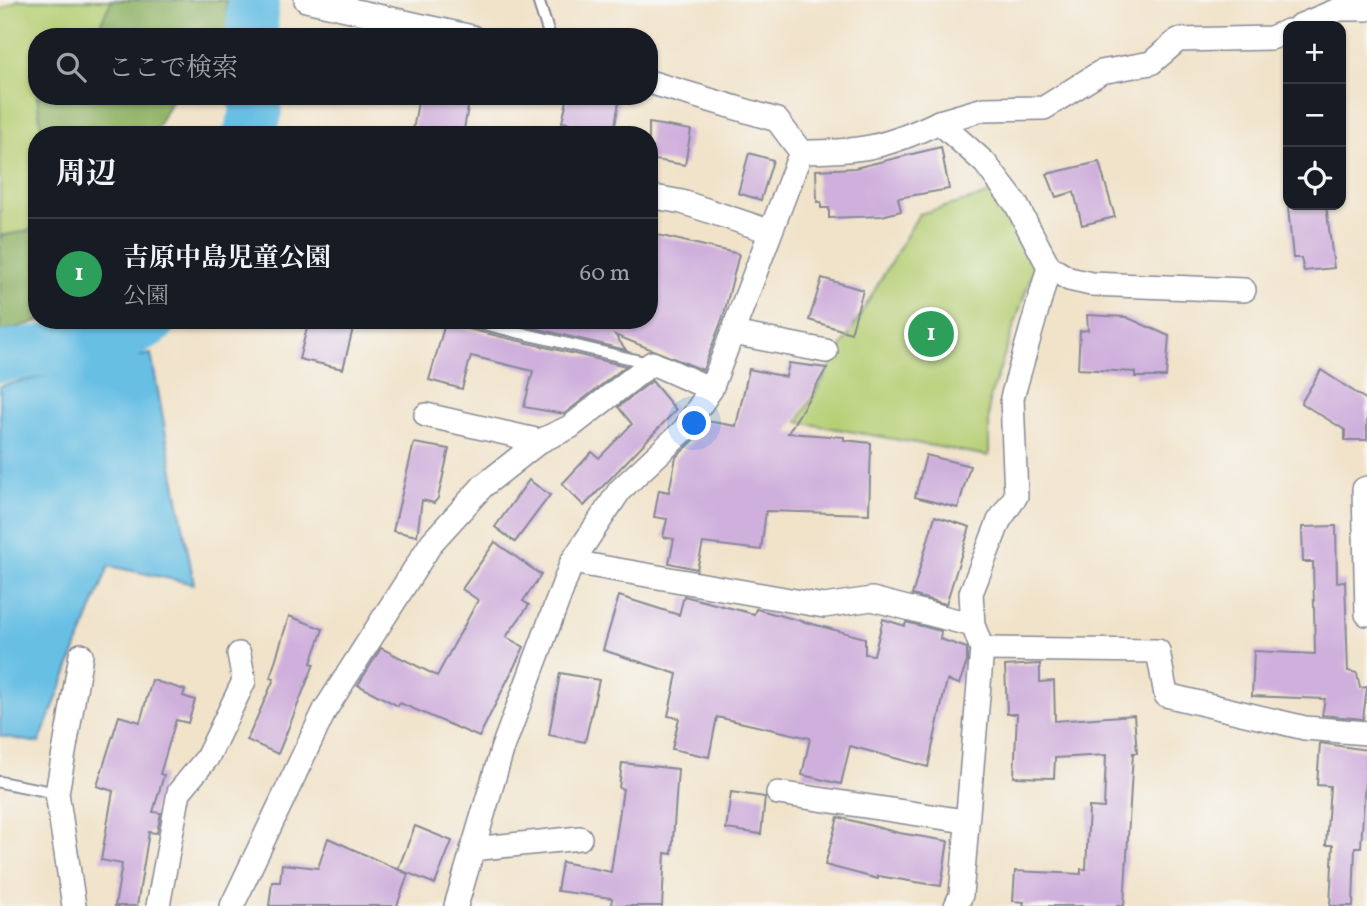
<!DOCTYPE html>
<html lang="ja">
<meta charset="utf-8">
<style>
:root{--surface:#171b24;--page:#242831;--text:#f1f3f6;--muted:#9ea1a6;--line:#363941;--accent:#1f6fb2}
body{margin:0;font-family:Vollkorn,"Noto Serif JP",serif;background:var(--page);color:var(--text)}
.controls{position:absolute;right:21px;top:21px;display:grid;overflow:hidden;border-radius:14px;box-shadow:0 2px 5px #0004}
.controls button{width:63px;height:63px;display:grid;place-items:center;padding:0;border:0;border-bottom:2px solid var(--line);background:var(--surface);color:var(--text);font:35px sans-serif}
.you{position:absolute;left:695px;top:424px;width:24px;height:24px;margin:-18px;border:5px solid #fff;border-radius:50%;background:#1a73e8;box-shadow:0 0 0 10px #1a73e833}
.badge{display:grid;place-items:center;width:46px;height:46px;border-radius:50%;background:var(--accent);color:#fff;font-size:23px;font-weight:700}
.pin{position:absolute;translate:-50% -50%;border:4px solid #fff;box-shadow:0 2px 7px #0006}
.list{margin:0;padding:0;list-style:none}
h2{display:flex;justify-content:space-between;align-items:center;height:91px;margin:0;padding:0 28px;font-size:30px}
h2 small{font-size:23px;font-weight:400;color:var(--muted)}
.list li{display:grid;grid-template-columns:46px 1fr auto;gap:21px;align-items:center;box-sizing:border-box;height:112px;padding:0 28px;border-top:2px solid var(--line)}
.list b{display:block;font-size:26px;white-space:nowrap}
.list p{margin:0;font-size:23px;white-space:nowrap;color:var(--muted)}
.list em{font-size:23px;font-style:normal;color:var(--muted)}
.icon{flex:none;width:38px;height:38px;fill:none;stroke:currentColor;stroke-width:2;stroke-linecap:round;stroke-linejoin:round}
.map{position:relative;flex:none;width:1367px;height:906px;overflow:hidden}
.search{position:absolute;background:var(--surface);box-shadow:0 2px 5px #0004;left:28px;top:28px;width:630px;height:77px;display:flex;align-items:center;gap:18px;box-sizing:border-box;padding:0 24px;border-radius:28px;color:var(--muted);font-size:26px}
.panel{position:absolute;background:var(--surface);box-shadow:0 2px 5px #0004;left:28px;top:126px;width:630px;height:203px;border-radius:28px}
.map>svg:first-child{display:block}
.green{fill:#b6cf74;stroke:#687f69;stroke-width:2}
.forest{fill:#90b266;stroke:#567062;stroke-width:2}
.water{fill:#67bfe4;stroke:#4177a1;stroke-width:2}
.lines{fill:none;stroke-linecap:round;stroke-linejoin:round}
.river{stroke:#67bfe4;stroke-width:52}
.building{fill:#cfafdc}
.service-casing{stroke:#868994;stroke-width:14}
.minor-casing{stroke:#868994;stroke-width:26}
.service{stroke:#fff;stroke-width:10}
.minor{stroke:#fff;stroke-width:23}
</style>
<div class="map">
<svg width="1367" height="906" viewBox="0 0 1367 906">
<rect width="100%" height="100%" fill="#f6f6f2"/>
<filter id="ink" filterUnits="userSpaceOnUse"><feTurbulence type="fractalNoise" baseFrequency=".0143" numOctaves="2"/><feDisplacementMap in="SourceGraphic" scale="14" xChannelSelector="R" yChannelSelector="G"/><feConvolveMatrix kernelMatrix="1 2 1 2 8 2 1 2 1" color-interpolation-filters="sRGB"/></filter>
<filter id="wash" filterUnits="userSpaceOnUse"><feTurbulence type="fractalNoise" baseFrequency=".00686" numOctaves="4" result="noise"/><feDisplacementMap in="SourceGraphic" scale="28" xChannelSelector="R" yChannelSelector="G"/><feGaussianBlur stdDeviation="1.57" result="paint"/><feColorMatrix in="noise" values="0 0 0 0 0 0 0 0 0 0 0 0 0 0 0 0 0 1.4 0 .05"/><feComposite in="paint" operator="in"/></filter>
<g filter="url(#wash)">
<rect width="100%" height="100%" fill="#f1e3ca"/>
<g class="green">
<polygon points="18,0 112,0 94,37 37,37 37,57 34,58 42,135 37,135 37,224 28,231 0,236 0,10"/>
<polygon points="999,192 1034,267 989,401 989,456 798,422 919,214"/>
</g>
<g class="forest">
<polygon points="112,0 226,0 229,34 94,37"/>
<polygon points="37,96 174,96 153,135 42,135"/>
<polygon points="37,224 37,320 45,320 0,332 0,236 28,231"/>
</g>
<polygon class="water" points="151,354 194,584 109,566 39,743 0,736 0,386"/>
<g class="lines">
<g class="river">
<polyline points="252,37 253,0"/>
<polyline points="249,135 256,114 254,96"/>
<polyline points="0,357 117,340 150,320"/>
</g>
</g>
<g id="blocks">
<g class="building">
<polygon points="419,96 470,96 463,135 413,130"/>
<polygon points="568,96 620,96 614,131 562,122"/>
<polygon points="649,123 691,130 685,165 649,159"/>
<polygon points="941,147 949,189 898,198 901,211 882,216 829,218 829,208 821,208 821,202 817,202 816,170 855,168"/>
<polygon points="749,153 773,160 761,200 738,193"/>
<polygon points="1099,162 1115,217 1082,225 1074,192 1056,197 1047,174"/>
<polygon points="1326,205 1334,268 1304,271 1301,258 1293,258 1288,207"/>
<polygon points="649,233 739,254 724,314 703,370 615,335 626,350 501,320 649,320"/>
<polygon points="822,278 863,290 851,333 809,320"/>
<polygon points="1087,315 1126,317 1169,336 1166,377 1135,377 1135,372 1078,369 1080,331 1088,330"/>
<polygon points="309,320 355,320 343,369 299,359"/>
<polygon points="446,320 458,320 464,328 626,366 564,414 524,407 533,371 471,356 462,389 429,380"/>
<polygon points="789,363 827,368 788,433 844,437 844,440 871,443 869,514 766,511 761,550 703,543 697,569 669,563 674,539 663,537 667,519 654,517 659,490 669,492 676,457 694,440 707,421 736,426 749,369 786,377"/>
<polygon points="1321,370 1367,400 1367,440 1345,440 1345,430 1301,403"/>
<polygon points="652,381 676,410 584,506 562,484 592,452 599,458 632,424 618,407"/>
<polygon points="414,443 449,449 438,498 434,503 422,500 417,536 393,531"/>
<polygon points="926,455 970,466 958,508 915,497"/>
<polygon points="529,480 550,495 515,542 495,527"/>
<polygon points="935,516 970,527 946,604 912,595"/>
<polygon points="1336,526 1337,582 1345,581 1348,671 1357,673 1360,688 1367,687 1363,719 1322,715 1325,699 1252,696 1254,651 1315,654 1313,562 1303,562 1302,527"/>
<polygon points="495,542 541,575 523,601 529,605 506,637 524,647 479,737 400,703 398,706 358,685 381,648 437,676 478,600 462,589"/>
<polygon points="619,596 679,615 684,596 754,614 756,609 865,638 865,654 874,655 883,619 905,626 906,622 941,631 940,639 967,648 967,662 959,684 947,680 928,767 850,746 841,784 802,775 810,738 717,717 709,757 672,749 679,718 668,716 677,674 603,650"/>
<polygon points="289,616 323,629 311,663 314,664 278,754 247,740 274,679 270,678"/>
<polygon points="1040,664 1040,682 1054,681 1055,721 1134,715 1137,753 1133,753 1124,906 1023,906 1024,902 1013,901 1015,871 1081,874 1081,869 1086,869 1089,807 1104,808 1106,755 1055,758 1054,778 1014,777 1017,714 1007,714 1005,666"/>
<polygon points="560,673 599,680 585,742 549,735"/>
<polygon points="152,680 185,690 183,696 195,700 188,723 176,720 160,774 164,775 153,812 161,813 157,833 149,832 137,906 115,906 122,864 101,860 113,791 97,786 119,716 140,722"/>
<polygon points="1320,743 1367,750 1361,847 1355,847 1353,906 1330,906 1333,845 1326,845 1330,786 1317,785"/>
<polygon points="622,763 678,769 672,854 665,853 662,906 611,906 612,898 557,891 562,862 611,872 623,789 619,788"/>
<polygon points="731,792 765,797 761,834 726,829"/>
<polygon points="838,817 899,833 948,841 941,886 878,876 878,879 825,865"/>
<polygon points="415,826 452,841 435,884 398,869"/>
<polygon points="328,838 408,874 397,906 269,906 272,882 280,882 282,864 318,868"/>
</g>
</g>
</g>
<g filter="url(#ink)">
<use href="#blocks" fill-opacity="0" stroke="#868994" stroke-width="2"/>
<g class="lines">
<defs>
<g id="service">
<polyline points="538,0 550,37"/>
<polyline points="466,320 649,363"/>
<polyline points="0,782 57,793"/>
</g>
<g id="minor">
<polyline points="306,0 472,37"/>
<polyline points="1299,26 1340,9 1367,9"/>
<path d="M 649,82 L 777,120 L 801,152 C 860,152 887,147 939,122 L 985,163 L 1016,204 L 1049,267 L 1012,398 L 1016,496 L 999,521 L 971,593 L 973,625 L 982,649 L 961,895 L 956,906"/>
<polyline points="939,122 984,109 1044,108 1101,72 1151,63 1178,40 1271,38 1288,31"/>
<polyline points="649,196 682,202 769,231"/>
<polyline points="1049,267 1069,279 1091,284 1244,290"/>
<polyline points="733,333 826,351"/>
<polyline points="426,415 540,441"/>
<polyline points="1367,488 1364,489 1367,614"/>
<polyline points="572,562 824,606 872,599 973,625"/>
<polyline points="982,649 1158,651 1166,695 1305,728 1367,733"/>
<polyline points="778,793 965,821"/>
<polyline points="472,849 580,838"/>
<polyline points="74,906 57,793 81,655"/>
<polyline points="158,906 179,792 207,758 244,681 239,654"/>
<polyline points="232,906 325,710 432,542 483,486 540,441 570,427 652,363 711,389"/>
<polyline points="456,906 502,750 572,562 620,490 684,430 711,389 801,152"/>
</g>
</defs>
<use href="#service" class="service-casing"/>
<use href="#minor" class="minor-casing"/>
<use href="#service" class="service"/>
<use href="#minor" class="minor"/>
</g>
</g>
</svg>
<div class="controls">
<button>+</button>
<button>−</button>
<button><svg class="icon" aria-label="locate" viewBox="0 0 24 24"><circle cx="12" cy="12" r="6"/><path d="M12 2v4M12 18v4M2 12h4M18 12h4"/></svg></button>
</div>
<div class="you"></div>
<div class="pin badge" style="left:931px;top:334px;background:#2e9e5b">1</div>
<div class="search"><svg class="icon" aria-label="search" viewBox="0 0 24 24"><circle cx="10" cy="10" r="6"/><path d="M15 15l6 6"/></svg>ここで検索</div>
<section class="panel">
<h2>周辺<small></small></h2>
<ul class="list">
<li><span class="badge" style="background:#2e9e5b">1</span><div><b>吉原中島児童公園</b><p>公園</p></div><em>60 m</em></li>
</ul>
</section>
</div>
